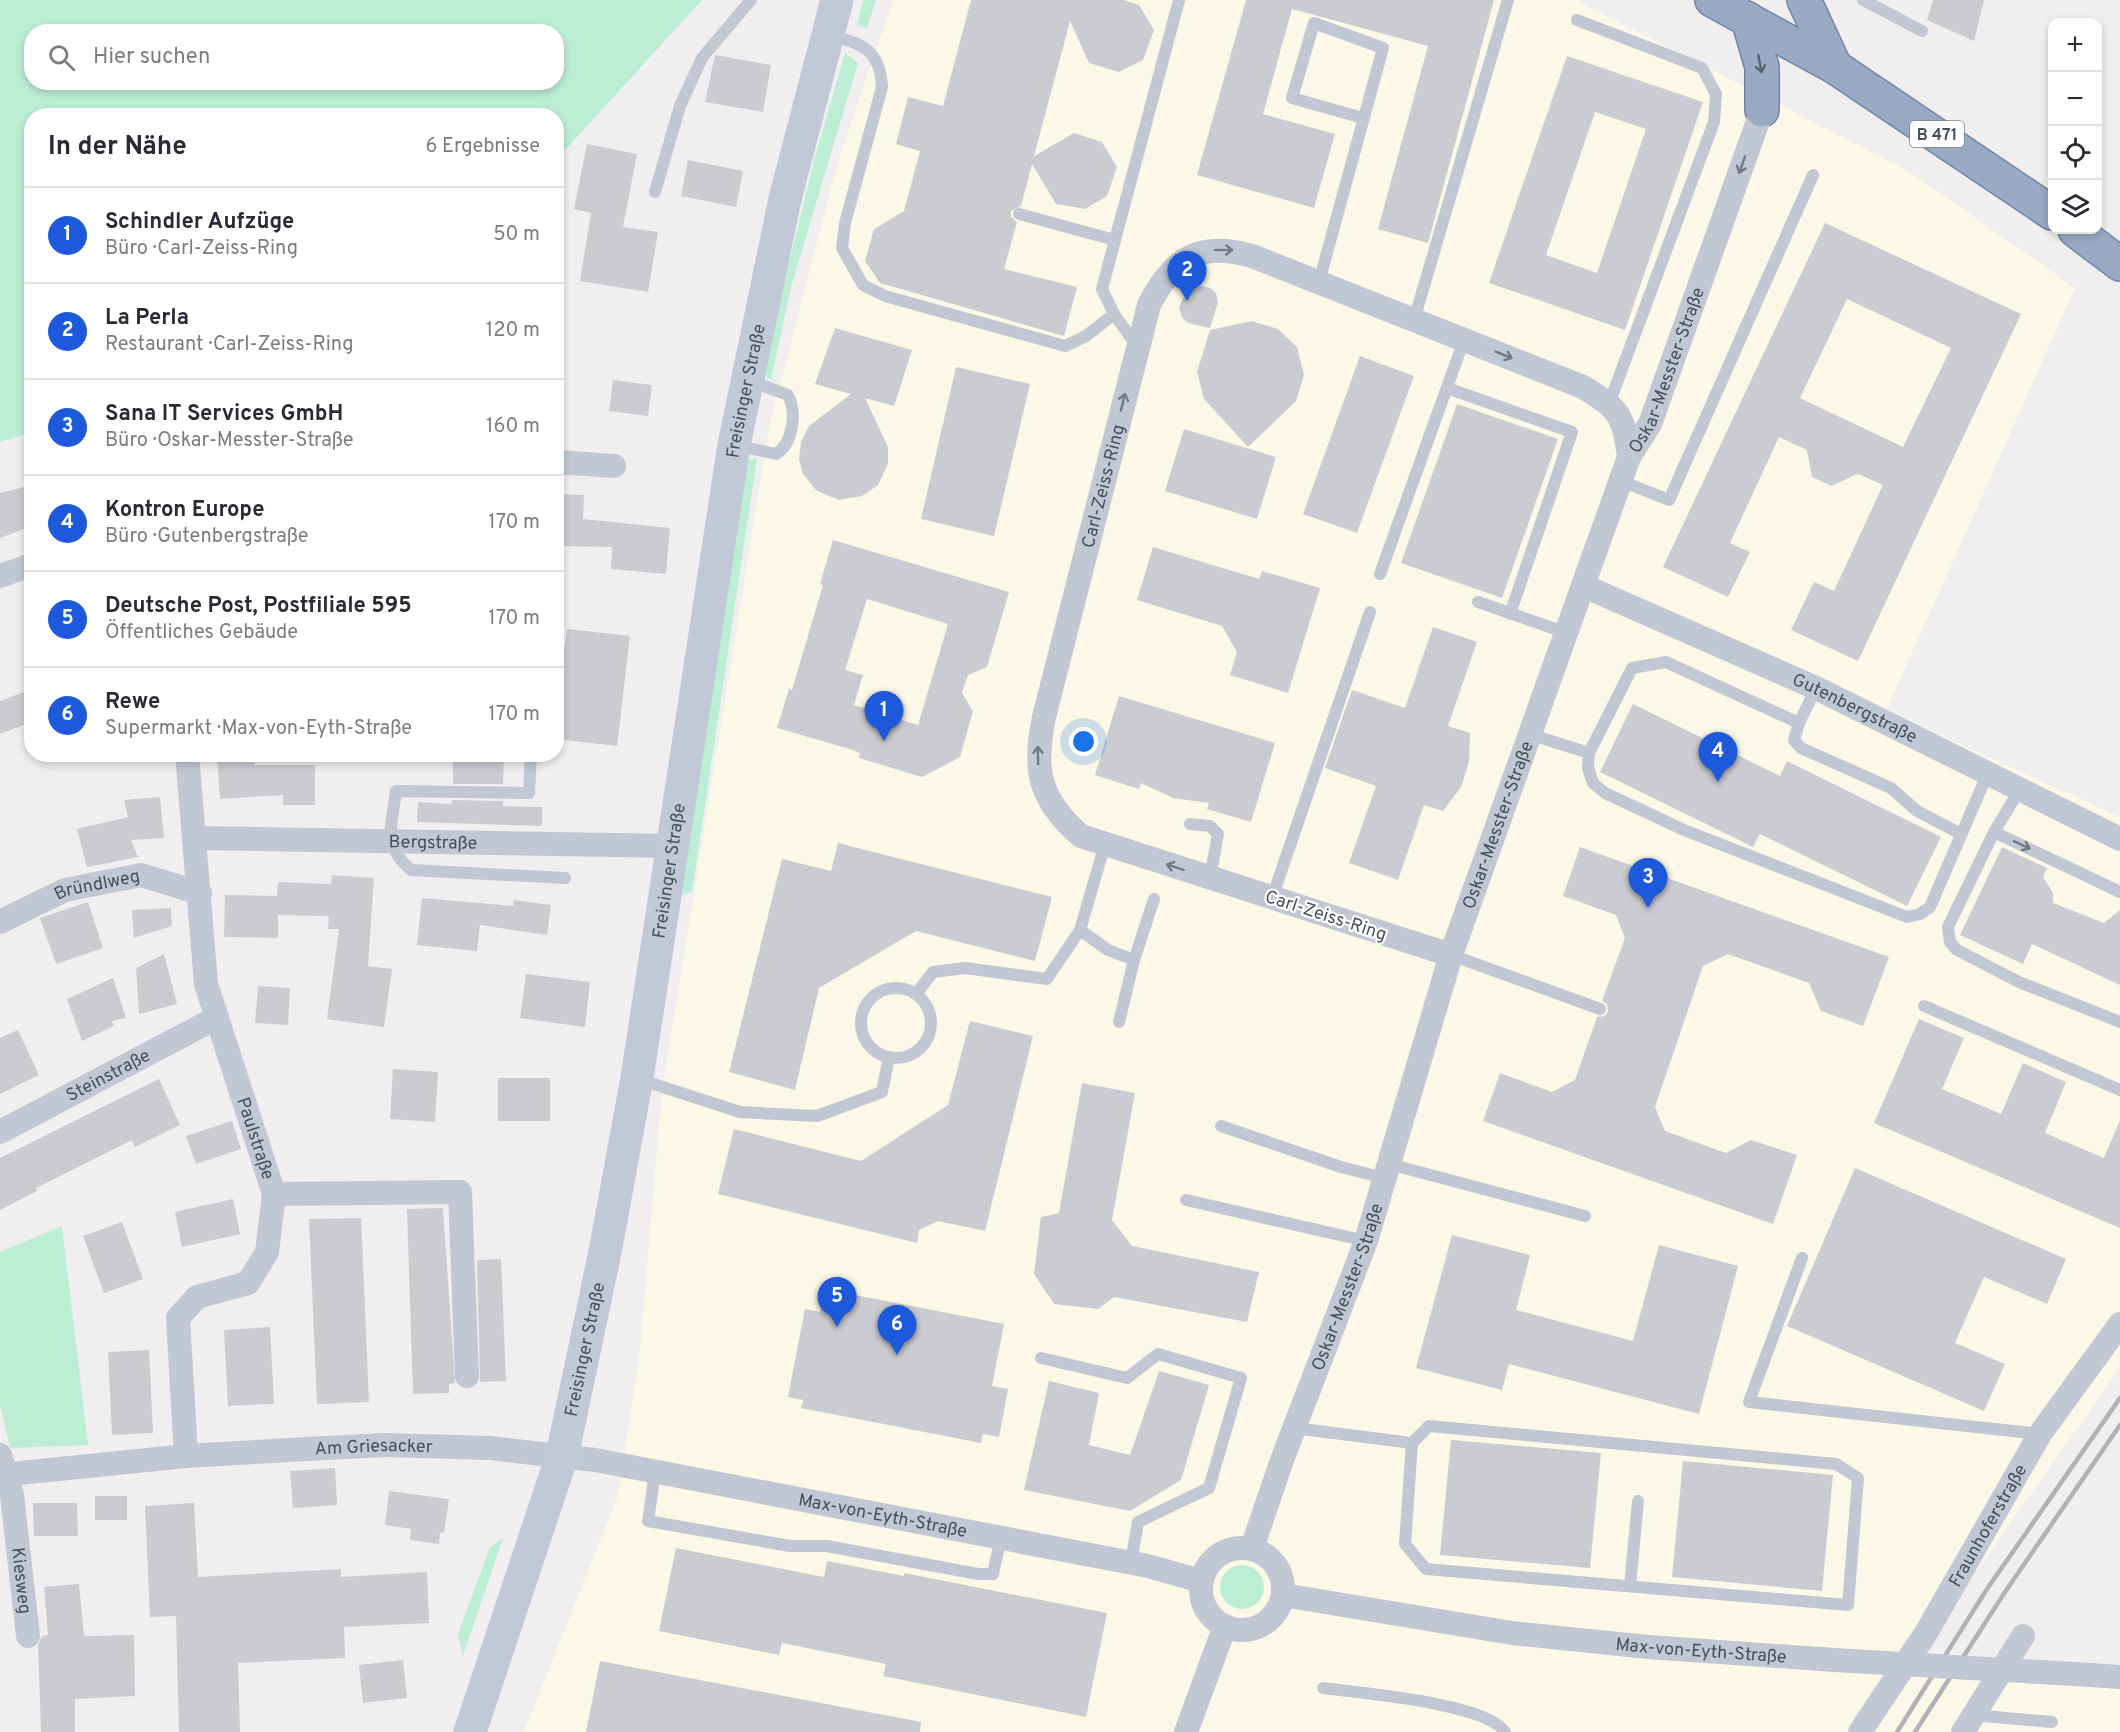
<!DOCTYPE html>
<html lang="de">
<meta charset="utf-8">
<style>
:root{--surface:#fff;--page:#f7f7f7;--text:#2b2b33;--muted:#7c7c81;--line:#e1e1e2;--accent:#1d5adb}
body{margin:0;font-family:Overpass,sans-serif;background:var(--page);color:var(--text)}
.controls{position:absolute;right:18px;top:18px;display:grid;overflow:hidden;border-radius:12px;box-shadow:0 3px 9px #0003}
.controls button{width:54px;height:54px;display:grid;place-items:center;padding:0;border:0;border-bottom:2px solid var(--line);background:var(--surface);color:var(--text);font:30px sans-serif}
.you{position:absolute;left:1084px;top:742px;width:21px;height:21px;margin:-15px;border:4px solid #fff;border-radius:50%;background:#1a73e8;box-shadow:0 0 0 9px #1a73e833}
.badge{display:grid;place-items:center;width:39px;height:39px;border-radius:50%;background:var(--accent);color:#fff;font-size:20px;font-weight:700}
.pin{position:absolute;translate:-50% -50px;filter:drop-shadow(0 2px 3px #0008)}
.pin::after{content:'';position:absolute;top:32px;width:21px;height:18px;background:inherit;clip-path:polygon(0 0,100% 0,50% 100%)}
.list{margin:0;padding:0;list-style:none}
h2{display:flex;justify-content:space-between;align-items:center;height:78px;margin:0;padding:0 24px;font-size:26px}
h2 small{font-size:20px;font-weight:400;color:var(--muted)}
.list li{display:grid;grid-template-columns:39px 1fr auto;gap:18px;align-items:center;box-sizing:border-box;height:96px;padding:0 24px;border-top:2px solid var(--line)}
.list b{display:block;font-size:22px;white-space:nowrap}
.list p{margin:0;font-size:20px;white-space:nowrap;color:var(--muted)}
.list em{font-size:20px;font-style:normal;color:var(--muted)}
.icon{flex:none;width:33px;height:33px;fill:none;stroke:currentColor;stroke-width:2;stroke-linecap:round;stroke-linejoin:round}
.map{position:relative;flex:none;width:2120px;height:1732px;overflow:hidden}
.search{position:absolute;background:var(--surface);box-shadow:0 3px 9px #0003;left:24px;top:24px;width:540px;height:66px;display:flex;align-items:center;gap:15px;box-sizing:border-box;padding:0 21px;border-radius:24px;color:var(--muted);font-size:22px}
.panel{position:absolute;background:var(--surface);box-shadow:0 3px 9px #0003;left:24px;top:108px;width:540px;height:654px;border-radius:24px}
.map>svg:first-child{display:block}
.commercial{fill:#fbf8e7}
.green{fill:#bceed5;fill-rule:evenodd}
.building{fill:#cbccd2;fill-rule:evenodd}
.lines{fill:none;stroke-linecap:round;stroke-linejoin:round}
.trunk-casing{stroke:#7185a8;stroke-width:36}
.service{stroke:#c1c8d3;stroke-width:12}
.minor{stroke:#c1c8d3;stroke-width:24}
.secondary{stroke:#c1c9d6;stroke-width:33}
.trunk{stroke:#9aaac4;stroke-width:33}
.rail{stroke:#b0b2b8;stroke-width:4.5}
.minor-bridge{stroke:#c1c8d3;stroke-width:24}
.oneway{stroke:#576170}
.oneway2{stroke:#717985}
.labels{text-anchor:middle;stroke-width:4.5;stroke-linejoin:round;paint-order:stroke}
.shield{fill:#fff;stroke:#7e848c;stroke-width:1.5}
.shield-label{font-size:16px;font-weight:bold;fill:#464f5b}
.street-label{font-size:18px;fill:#464f5b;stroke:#fff}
</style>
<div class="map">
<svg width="2120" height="1732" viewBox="0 0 2120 1732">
<rect width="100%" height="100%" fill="#f0eeee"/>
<polygon class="commercial" points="893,0 1576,0 1910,172 2075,288 1886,711 2120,817 2120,1368 1902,1676 2120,1689 2120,1732 524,1732 618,1496 639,1359 662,1092 769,427 838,162"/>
<g class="green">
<path d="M 0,0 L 702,0 L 557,159 L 556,116 L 32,116 L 31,433 L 0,442 ZM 32,32 L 556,32 L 556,82 L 32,82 Z"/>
<polygon points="863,0 876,0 867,28 857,25"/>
<polygon points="845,53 858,63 791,287 771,380 762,373 815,157"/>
<polygon points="757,458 692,892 681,895 746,461"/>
<polygon points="62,1226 88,1445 10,1448 0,1404 0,1252"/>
<polygon points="503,1538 463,1656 458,1634 490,1547"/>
<circle cx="1242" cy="1587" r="22"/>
</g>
<g class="building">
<polygon points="971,0 1124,0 1139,5 1154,30 1143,60 1119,72 1089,63 1070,21 1034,156 1074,133 1102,142 1117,167 1107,196 1085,209 1056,204 1032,164 1021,206 1011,211 1011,217 1017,222 1004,269 1077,287 1064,336 880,283 865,261 874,229 904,211 920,151 896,144 908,97 943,106"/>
<polygon points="1246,0 1494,0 1428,243 1378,229 1428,46 1292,9 1263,114 1335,134 1314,208 1197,175"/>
<polygon points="1933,0 1984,0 1974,41 1927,20"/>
<polygon points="715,55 771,65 763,112 705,102"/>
<path d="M 1567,56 L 1703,102 L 1625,330 L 1489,283 ZM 1595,112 L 1646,129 L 1597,273 L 1546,255 Z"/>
<polygon points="587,144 637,154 623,227 658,232 648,292 580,281 591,213 574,209"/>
<polygon points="688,160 743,171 736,207 681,196"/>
<path d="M 1825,223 L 2021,314 L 1858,661 L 1791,630 L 1814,582 L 1834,591 L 1883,485 L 1858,474 L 1831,486 L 1812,477 L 1807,450 L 1779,437 L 1730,543 L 1750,552 L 1728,597 L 1663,567 ZM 1847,299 L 1951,348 L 1903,447 L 1800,398 Z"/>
<polygon points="1201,286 1210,288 1216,293 1218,302 1210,328 1188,323 1182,317 1179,308 1182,300 1193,289"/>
<polygon points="1252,321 1278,329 1297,347 1304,375 1296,401 1248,447 1204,399 1197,372 1210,330"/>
<polygon points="835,328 912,350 894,406 865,398 888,447 888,464 878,485 862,496 839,500 817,491 803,474 799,459 801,442 809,426 851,394 815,384"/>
<polygon points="1360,356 1414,376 1357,533 1303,514"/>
<polygon points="956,367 1030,384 994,536 921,519"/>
<polygon points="613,380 652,385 648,416 609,411"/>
<polygon points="1457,404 1558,439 1502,598 1401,563"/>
<polygon points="1184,429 1276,457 1257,519 1165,491"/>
<polygon points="32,485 32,526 0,538 0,493"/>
<polygon points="556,494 584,495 583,519 670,528 666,574 611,569 612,547 556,546"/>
<path d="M 833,540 L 1009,592 L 987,667 L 968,675 L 962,693 L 973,711 L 960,757 L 922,777 L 859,758 L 860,753 L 853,750 L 777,728 L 789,689 L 792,690 L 823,585 L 820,584 ZM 867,599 L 948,624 L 918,725 L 854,705 L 863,675 L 845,670 Z"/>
<polygon points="1153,547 1259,579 1262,571 1320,588 1288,693 1230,675 1237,652 1222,626 1137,600"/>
<polygon points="1433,627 1477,642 1448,726 1470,733 1469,762 1461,787 1443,811 1424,805 1398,880 1349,863 1376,786 1325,768 1352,690 1405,708"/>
<polygon points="567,629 630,636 617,746 556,739 556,713"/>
<polygon points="32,689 32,722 0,734 0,701"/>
<polygon points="1119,696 1275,743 1251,822 1207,809 1209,803 1173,798 1141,783 1139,789 1095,775"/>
<polygon points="1633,704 1780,776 1787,761 1941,837 1907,906 1760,834 1753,847 1600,772"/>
<polygon points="217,754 254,754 255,765 315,765 315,805 283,805 283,795 220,799"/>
<polygon points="453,754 504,754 503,784 453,784"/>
<polygon points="160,797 164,838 131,840 138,857 87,867 77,829 128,817 124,800"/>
<polygon points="452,800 503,801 503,806 542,807 542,826 417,822 418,802 452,804"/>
<polygon points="838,843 1052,897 1035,961 916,931 819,988 795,1090 729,1072 782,859 831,871"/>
<polygon points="1580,847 1889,957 1863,1026 1821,1011 1809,983 1728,954 1703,966 1655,1107 1665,1131 1726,1153 1751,1140 1797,1155 1773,1224 1483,1121 1500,1073 1552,1092 1575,1080 1597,1017 1605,1016 1608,1011 1607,1004 1602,1001 1625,938 1616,915 1563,896"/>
<polygon points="2002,847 2047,868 2043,877 2053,893 2053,903 2104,923 2120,910 2120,985 2032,944 2023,964 1960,935"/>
<polygon points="332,875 374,878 368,966 392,969 384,1027 327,1019 339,929 328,929 329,916 278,915 278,938 224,937 225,895 277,896 278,882 331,884"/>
<polygon points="422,898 513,906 514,900 551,905 547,935 480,925 477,951 417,945"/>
<polygon points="88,902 103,948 56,964 40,918"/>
<polygon points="171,908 172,926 134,938 132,910"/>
<polygon points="164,954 177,1004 139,1014 136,968"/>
<polygon points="526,974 590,982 585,1027 520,1018"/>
<polygon points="113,978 126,1018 112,1021 114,1026 82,1041 67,999"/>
<polygon points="258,986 290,988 288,1025 255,1023"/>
<polygon points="1919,1019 1964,1038 1942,1089 2001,1114 2023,1063 2066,1082 2045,1133 2104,1158 2120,1120 2120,1228 1874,1123"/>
<polygon points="970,1021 1033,1036 985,1231 938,1221 919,1230 917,1243 718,1194 734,1129 861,1161 948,1105"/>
<polygon points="18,1030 39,1075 0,1094 0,1038"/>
<polygon points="393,1069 438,1072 435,1122 390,1119"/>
<rect x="498" y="1078" width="52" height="43"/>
<polygon points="159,1079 180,1125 135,1147 132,1140 36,1188 37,1191 0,1210 0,1158"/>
<polygon points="1082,1083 1135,1093 1112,1220 1132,1246 1259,1272 1247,1322 1114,1297 1098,1309 1054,1304 1034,1274 1041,1217 1059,1213"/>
<polygon points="232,1121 241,1149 196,1164 186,1136"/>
<polygon points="1855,1168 2066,1259 2047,1304 1984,1277 1955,1343 2005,1364 1984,1411 1787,1326"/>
<polygon points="233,1199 240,1234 182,1247 175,1212"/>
<polygon points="443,1208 455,1383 449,1384 449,1393 413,1394 407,1209"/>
<polygon points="361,1218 369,1402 317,1404 309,1219"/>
<polygon points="122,1222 143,1279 104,1293 83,1236"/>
<polygon points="1452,1235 1530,1255 1516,1310 1633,1341 1659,1245 1738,1266 1699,1414 1509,1364 1502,1390 1416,1368"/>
<polygon points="501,1259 506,1381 480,1382 477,1260"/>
<polygon points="824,1289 1004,1324 992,1386 1008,1389 999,1437 983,1434 981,1443 801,1408 803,1400 788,1397 805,1309 820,1312"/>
<polygon points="270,1327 274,1404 228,1406 224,1330"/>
<polygon points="149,1350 153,1433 112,1435 108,1352"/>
<polygon points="1159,1371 1209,1385 1181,1480 1130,1511 1024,1490 1049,1381 1099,1393 1089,1445 1130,1455"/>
<polygon points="1451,1440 1601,1453 1590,1568 1440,1555"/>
<polygon points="1683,1461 1833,1475 1822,1591 1672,1577"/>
<polygon points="335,1468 337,1505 293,1508 290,1471"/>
<polygon points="389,1491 449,1499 444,1533 440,1532 439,1544 410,1540 411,1529 385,1525"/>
<rect x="95" y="1496" width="32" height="24"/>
<polygon points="33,1503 77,1503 78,1536 34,1536"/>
<polygon points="194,1503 198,1577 341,1569 341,1577 427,1572 429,1623 344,1627 345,1658 238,1663 240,1732 179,1732 176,1616 150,1617 145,1506"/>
<polygon points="676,1548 824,1577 827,1561 904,1576 904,1573 1107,1613 1086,1717 883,1676 886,1664 782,1643 779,1655 659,1631"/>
<polygon points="79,1584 84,1636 134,1635 135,1696 75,1699 75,1732 41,1732 38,1645 42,1636 48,1635 44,1587"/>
<polygon points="403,1660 407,1698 363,1703 359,1665"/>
<polygon points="600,1661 921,1722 920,1732 586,1732"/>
</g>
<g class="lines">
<defs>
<g id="trunk">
<polyline points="1712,0 1835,67 2052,213"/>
<polyline points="1804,0 1835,67"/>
<polyline points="1748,19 1762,67 1762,110"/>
<polyline points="2075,230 2120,264"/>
</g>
</defs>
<use href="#trunk" class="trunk-casing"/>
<g class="service">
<polyline points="1863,0 1922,31"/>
<polyline points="1577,20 1702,68 1716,94 1714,122 1609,404"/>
<path d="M 830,35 C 863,44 880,50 882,87 L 845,223 L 842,248 L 863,285 L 885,296 L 1065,346 L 1086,336 L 1114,314"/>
<polyline points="655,192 680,106 702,58 751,0"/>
<polyline points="1019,214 1115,240"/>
<polyline points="1319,282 1383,48 1314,23 1292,98 1363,118"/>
<polyline points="1414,320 1508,0"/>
<polyline points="1137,346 1114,314 1102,289 1179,0"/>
<polyline points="1447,388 1572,432 1510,614"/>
<path d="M 735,445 L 776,454 C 793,444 797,412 788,395 L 748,380"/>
<polyline points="1621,481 1669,500 1813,175"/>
<polyline points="1380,574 1464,340"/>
<polyline points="1478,602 1567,633"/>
<polyline points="1799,723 1794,740 1801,748 1891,788 1917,811 1961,834"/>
<polyline points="1529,734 1589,753 1632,668 1666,662 1799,723 1816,688"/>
<polyline points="1589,753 1588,768 1593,783 1605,793 1684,830 1907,917 1920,914 1930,907 1987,775"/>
<path d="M 531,754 L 529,793 L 396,791 C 392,827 381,844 411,870 L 565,878"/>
<polyline points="2019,791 1994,832 2120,892"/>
<polyline points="1190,824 1210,826 1218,834 1210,878"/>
<polyline points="1994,832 1948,927 1950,942 1957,950 2019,982 2120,1022"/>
<polyline points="1272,898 1370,612"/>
<polyline points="1080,930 1108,950 1134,960 1154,899"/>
<polyline points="1451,955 1600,1009"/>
<circle cx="896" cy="1023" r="35"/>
<polyline points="916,994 933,972 965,968 1047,979 1080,930 1105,844"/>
<polyline points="1924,1006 2120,1090"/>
<polyline points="1119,1022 1134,960"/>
<polyline points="638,1079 740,1112 817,1116 882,1092 889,1057"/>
<polyline points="1221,1126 1341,1167 1384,1178"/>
<polyline points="1389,1164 1585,1216"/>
<polyline points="1186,1200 1366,1241"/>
<polyline points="1802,1258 1749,1402 2040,1434"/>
<polyline points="1041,1358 1127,1378 1158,1354 1241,1378 1209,1488 1138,1522 1131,1562"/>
<polygon points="1429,1426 1836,1464 1858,1478 1848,1605 1426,1569 1405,1544 1412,1443"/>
<polyline points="1294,1428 1412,1443"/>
<polyline points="655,1472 648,1521 790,1546 827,1546 978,1574 993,1574 1001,1537"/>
<polyline points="1630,1586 1638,1501"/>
<path d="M 1323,1688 C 1359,1693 1487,1703 1505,1732"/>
<polyline points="1973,1715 2052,1722"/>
</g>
<g class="minor">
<polyline points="556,462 614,466"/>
<polyline points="0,576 32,565"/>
<path id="s1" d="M 1584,586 L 1816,688 L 2120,839"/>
<path id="s2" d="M 187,754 L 206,984 L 274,1194 L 460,1192 L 467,1376"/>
<path id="s3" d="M 195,838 L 673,846"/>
<path id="s4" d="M 0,922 L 65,890 L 141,875 L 200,893"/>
<path id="s5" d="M 1451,955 L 1081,836 C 1039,800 1033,770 1044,717 L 1149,305 C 1173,258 1199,241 1252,256 L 1583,387 C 1620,410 1623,414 1629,457"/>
<path id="s6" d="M 0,1132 L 216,1018"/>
<path id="s7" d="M 0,1455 L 12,1495 L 28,1636"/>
<polyline points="186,1456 178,1318 197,1297 248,1283 267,1252 274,1194"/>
<path id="s8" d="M 0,1475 L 186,1456 L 306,1449 L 385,1445 L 490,1448 L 595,1460 L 1148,1566 L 1201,1581"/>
<circle cx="1242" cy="1589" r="41"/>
<path id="s9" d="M 1252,1548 L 1282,1460 L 1366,1241 L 1451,955 L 1629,457 L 1650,424 L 1762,110"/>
<path id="s10" d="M 1283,1595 L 1512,1633 L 1648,1647 L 1835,1660"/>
<polyline points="2091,1675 2120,1677"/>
<polyline points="1186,1732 1225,1626"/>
<path id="s11" d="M 1860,1732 L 1926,1633 L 2040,1434 L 2120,1324"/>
<polyline points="1963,1732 2023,1636"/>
</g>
<path class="secondary" id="s12" d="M 470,1732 L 562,1456 L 605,1252 L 637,1078 L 734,445 L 785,199 L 837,0"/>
<use href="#trunk" class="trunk"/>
<g class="rail">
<polyline points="1897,1732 1987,1589 2120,1398"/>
<polyline points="1915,1732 2005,1592 2120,1425"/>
</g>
<polyline class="minor-bridge" points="1835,1660 2091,1675"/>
</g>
<defs><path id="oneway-shaft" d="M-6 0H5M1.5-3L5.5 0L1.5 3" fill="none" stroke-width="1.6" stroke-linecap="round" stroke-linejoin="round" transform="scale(1.5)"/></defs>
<use class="oneway" href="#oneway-shaft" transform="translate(1760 64) rotate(79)"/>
<g class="oneway2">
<use href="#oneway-shaft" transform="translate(1742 165) rotate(109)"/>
<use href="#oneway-shaft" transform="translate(1224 250) rotate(1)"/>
<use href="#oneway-shaft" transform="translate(1504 355) rotate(22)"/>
<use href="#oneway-shaft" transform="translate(1123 402) rotate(-76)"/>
<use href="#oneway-shaft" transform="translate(1038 755) rotate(-91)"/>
<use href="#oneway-shaft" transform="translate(2022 845) rotate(25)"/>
<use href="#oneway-shaft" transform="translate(1175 867) rotate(-162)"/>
</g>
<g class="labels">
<rect class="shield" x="1910" y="121" width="54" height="26" rx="4.5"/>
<g class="shield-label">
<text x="1937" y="140">B 471</text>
</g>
<g class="street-label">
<text dy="6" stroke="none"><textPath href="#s9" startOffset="1250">Oskar-Messter-Straße</textPath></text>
<text dy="6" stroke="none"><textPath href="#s12" startOffset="1372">Freisinger Straße</textPath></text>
<text dy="6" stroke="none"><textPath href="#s5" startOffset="760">Carl-Zeiss-Ring</textPath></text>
<text dy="6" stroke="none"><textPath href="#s1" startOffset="297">Gutenbergstraße</textPath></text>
<text dy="6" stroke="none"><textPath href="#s9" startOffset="764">Oskar-Messter-Straße</textPath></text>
<text dy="6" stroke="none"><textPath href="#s3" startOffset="238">Bergstraße</textPath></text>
<text dy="6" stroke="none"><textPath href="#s12" startOffset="886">Freisinger Straße</textPath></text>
<text dy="6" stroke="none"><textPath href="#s4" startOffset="105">Bründlweg</textPath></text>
<text transform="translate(1326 915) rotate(18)" y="6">Carl-Zeiss-Ring</text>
<text dy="6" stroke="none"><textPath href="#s6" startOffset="122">Steinstraße</textPath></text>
<text dy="6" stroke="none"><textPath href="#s2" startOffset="393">Paulstraße</textPath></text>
<text dy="6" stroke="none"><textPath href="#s9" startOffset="278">Oskar-Messter-Straße</textPath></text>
<text dy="6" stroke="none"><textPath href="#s12" startOffset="400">Freisinger Straße</textPath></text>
<text dy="6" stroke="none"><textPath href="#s8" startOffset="375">Am Griesacker</textPath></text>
<text dy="6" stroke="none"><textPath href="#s8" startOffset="890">Max-von-Eyth-Straße</textPath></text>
<text dy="6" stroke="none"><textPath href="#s11" startOffset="243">Fraunhoferstraße</textPath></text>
<text dy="6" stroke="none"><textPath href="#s7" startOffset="128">Kiesweg</textPath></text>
<text dy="6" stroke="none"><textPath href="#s10" startOffset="422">Max-von-Eyth-Straße</textPath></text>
</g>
</g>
</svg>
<div class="controls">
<button>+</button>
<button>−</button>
<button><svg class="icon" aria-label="locate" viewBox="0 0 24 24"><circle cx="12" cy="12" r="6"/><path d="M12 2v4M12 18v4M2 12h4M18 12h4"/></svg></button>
<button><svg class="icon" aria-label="layers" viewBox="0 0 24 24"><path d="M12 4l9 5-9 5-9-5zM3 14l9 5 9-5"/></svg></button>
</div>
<div class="you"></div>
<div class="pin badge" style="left:884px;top:741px">1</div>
<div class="pin badge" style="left:1187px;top:301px">2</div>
<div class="pin badge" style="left:1648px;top:908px">3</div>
<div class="pin badge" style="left:1718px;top:782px">4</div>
<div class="pin badge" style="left:837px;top:1327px">5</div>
<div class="pin badge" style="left:897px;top:1355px">6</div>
<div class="search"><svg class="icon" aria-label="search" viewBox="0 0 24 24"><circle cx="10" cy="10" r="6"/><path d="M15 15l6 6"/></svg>Hier suchen</div>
<section class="panel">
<h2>In der Nähe<small>6 Ergebnisse</small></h2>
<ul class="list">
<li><span class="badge">1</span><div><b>Schindler Aufzüge</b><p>Büro · Carl-Zeiss-Ring</p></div><em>50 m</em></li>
<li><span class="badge">2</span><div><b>La Perla</b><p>Restaurant · Carl-Zeiss-Ring</p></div><em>120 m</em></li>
<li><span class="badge">3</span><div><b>Sana IT Services GmbH</b><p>Büro · Oskar-Messter-Straße</p></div><em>160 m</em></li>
<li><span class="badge">4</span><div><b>Kontron Europe</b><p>Büro · Gutenbergstraße</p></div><em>170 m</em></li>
<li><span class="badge">5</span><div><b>Deutsche Post, Postfiliale 595</b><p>Öffentliches Gebäude</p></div><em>170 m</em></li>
<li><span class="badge">6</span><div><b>Rewe</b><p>Supermarkt · Max-von-Eyth-Straße</p></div><em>170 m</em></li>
</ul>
</section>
</div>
